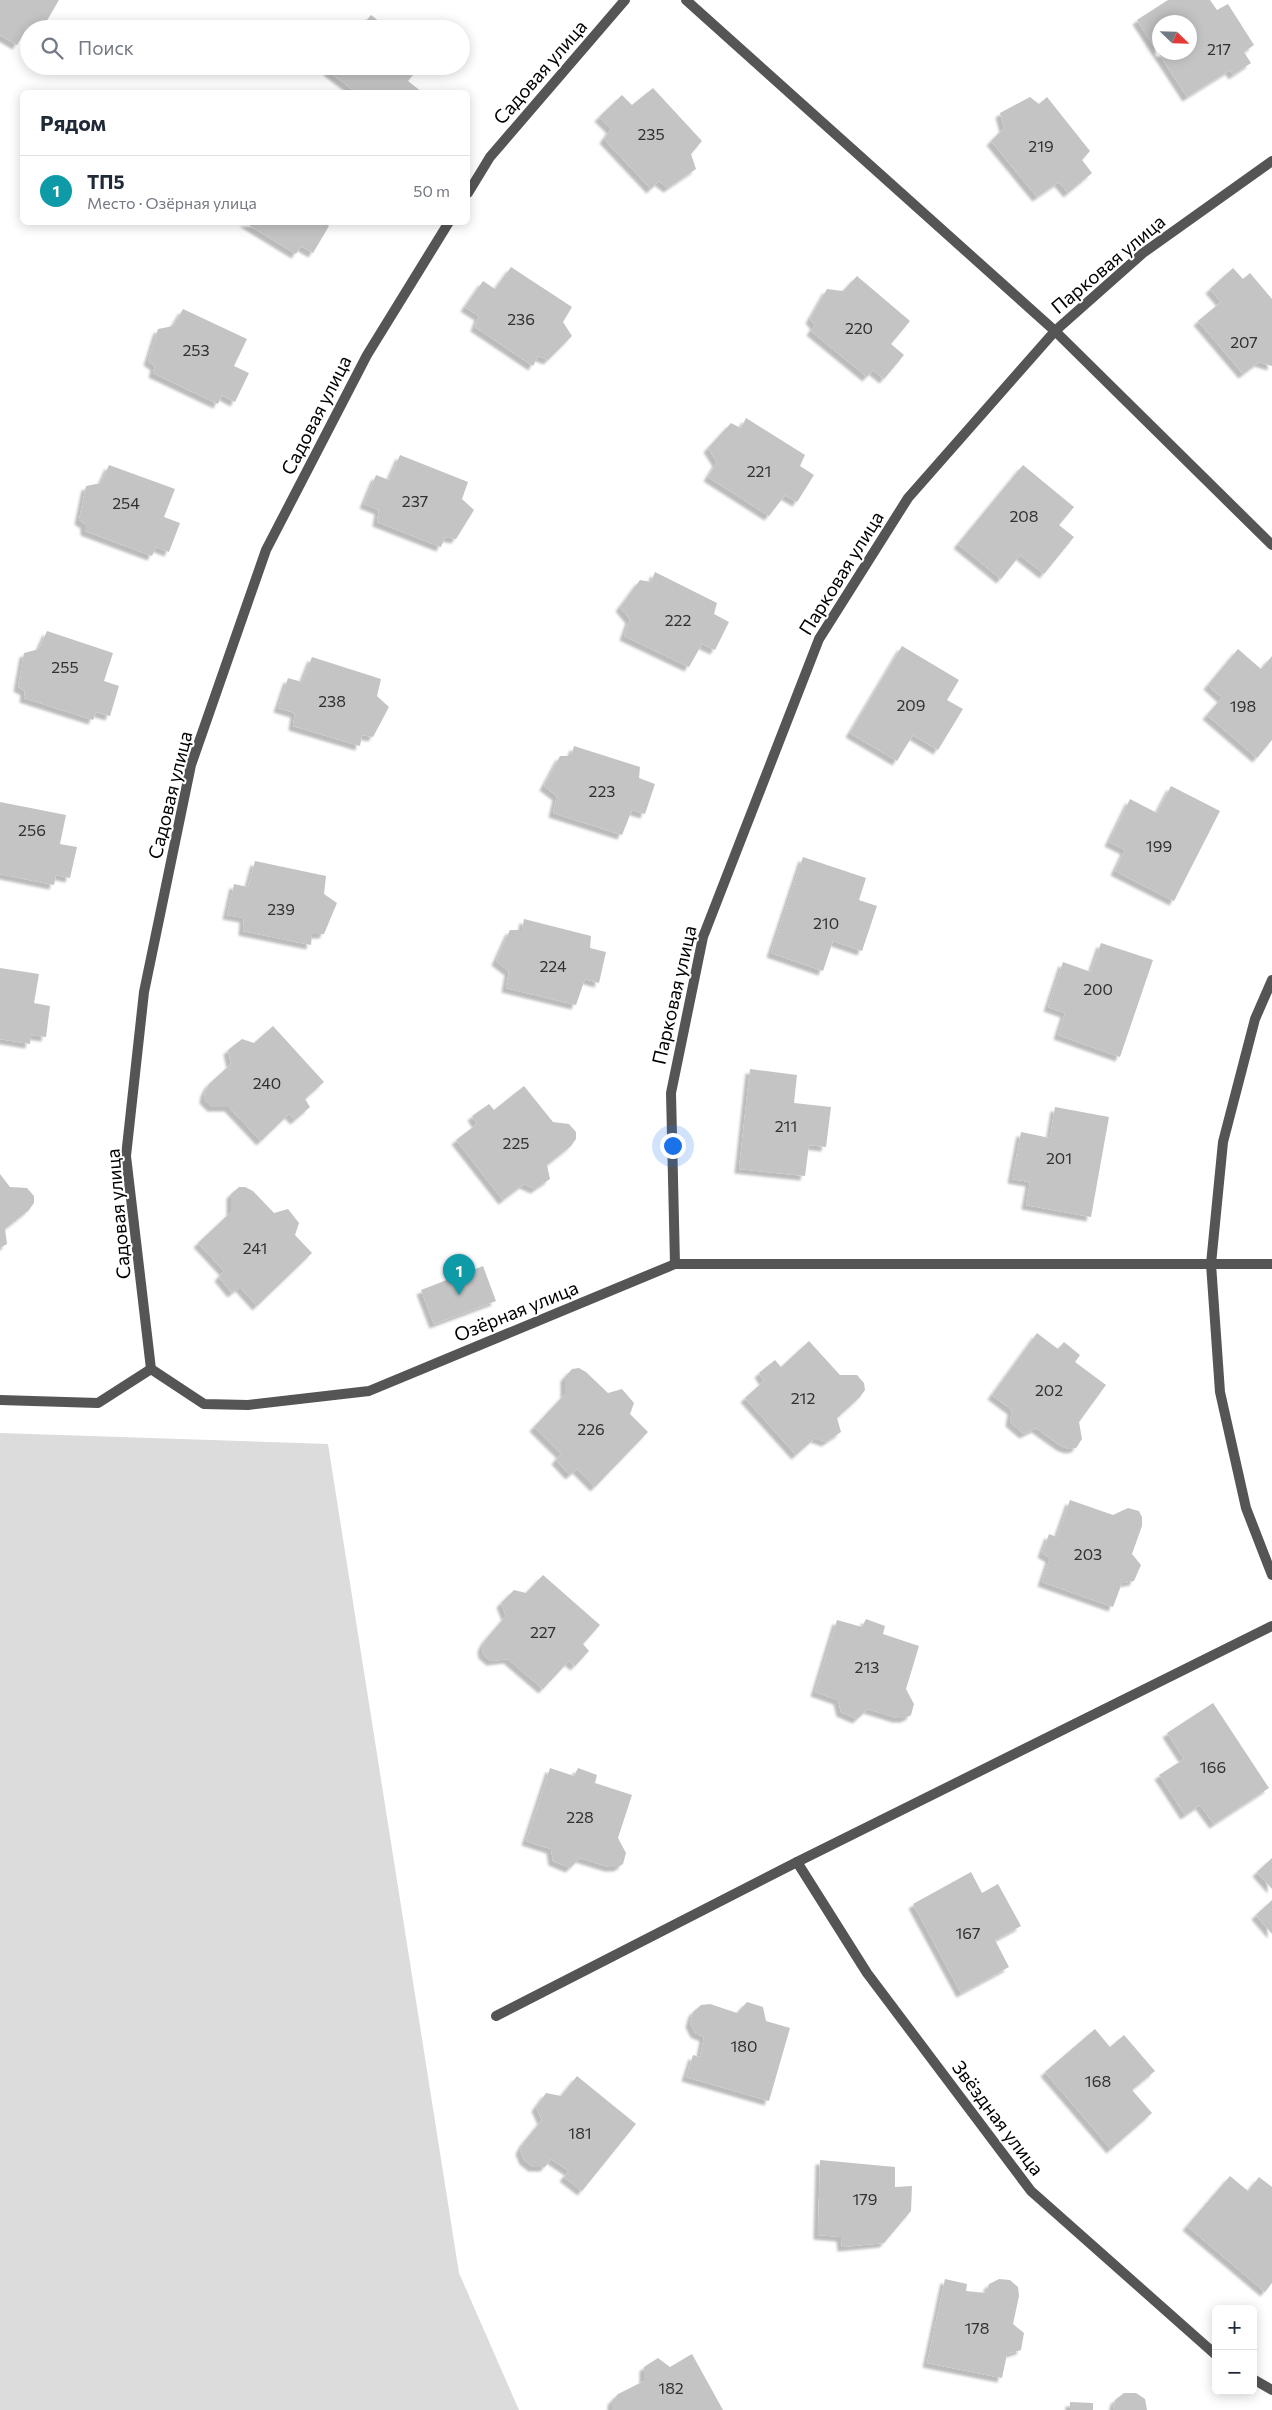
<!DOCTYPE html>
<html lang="ru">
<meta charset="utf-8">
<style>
:root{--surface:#fff;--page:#f2f2f3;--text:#1f2937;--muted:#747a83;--line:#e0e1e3;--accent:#db2777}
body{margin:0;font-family:Commissioner,sans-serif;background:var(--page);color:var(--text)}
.controls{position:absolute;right:15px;bottom:15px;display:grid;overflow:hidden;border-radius:8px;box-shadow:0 2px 12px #0003}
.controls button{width:45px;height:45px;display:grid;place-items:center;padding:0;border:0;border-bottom:1px solid var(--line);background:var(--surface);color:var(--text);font:25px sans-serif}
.compass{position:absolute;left:1152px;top:15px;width:45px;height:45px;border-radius:50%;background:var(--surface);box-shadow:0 2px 12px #0003;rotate:113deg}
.you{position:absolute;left:672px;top:1145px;width:18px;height:18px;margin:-12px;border:4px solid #fff;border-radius:50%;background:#1a73e8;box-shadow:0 0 0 8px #1a73e833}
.badge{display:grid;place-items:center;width:32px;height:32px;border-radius:50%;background:var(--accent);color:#fff;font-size:16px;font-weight:700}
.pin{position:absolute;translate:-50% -41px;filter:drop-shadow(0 1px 2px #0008)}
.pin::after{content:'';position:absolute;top:26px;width:18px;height:15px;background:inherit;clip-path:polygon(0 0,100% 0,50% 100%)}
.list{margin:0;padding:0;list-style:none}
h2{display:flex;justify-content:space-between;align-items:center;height:65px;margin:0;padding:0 20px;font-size:21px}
h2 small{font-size:16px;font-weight:400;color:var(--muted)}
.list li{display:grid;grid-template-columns:32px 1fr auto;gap:15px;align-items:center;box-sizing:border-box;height:70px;padding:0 20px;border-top:1px solid var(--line)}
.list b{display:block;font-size:19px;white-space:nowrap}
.list p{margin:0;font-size:16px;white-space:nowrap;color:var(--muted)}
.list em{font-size:16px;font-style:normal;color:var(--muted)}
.icon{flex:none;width:28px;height:28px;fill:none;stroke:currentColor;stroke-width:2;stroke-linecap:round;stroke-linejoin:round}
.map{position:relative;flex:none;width:1272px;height:2410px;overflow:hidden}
.search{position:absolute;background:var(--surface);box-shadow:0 2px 12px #0003;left:20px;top:20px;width:450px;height:55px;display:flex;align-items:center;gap:12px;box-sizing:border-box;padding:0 18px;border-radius:28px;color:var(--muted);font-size:19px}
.panel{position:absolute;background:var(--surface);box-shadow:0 2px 12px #0003;left:20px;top:90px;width:450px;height:135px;border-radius:8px}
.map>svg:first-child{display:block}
.green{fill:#dcdcdc}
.building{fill:#c4c4c4;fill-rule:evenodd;filter:url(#shadow)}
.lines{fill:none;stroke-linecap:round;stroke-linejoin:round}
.lane{stroke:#555;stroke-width:10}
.street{stroke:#555;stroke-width:10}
.labels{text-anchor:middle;stroke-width:4;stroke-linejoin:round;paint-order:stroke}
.number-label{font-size:16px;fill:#313131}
.street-label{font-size:19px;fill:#000;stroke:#fff}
</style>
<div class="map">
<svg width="1272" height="2410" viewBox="0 0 1272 2410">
<defs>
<filter id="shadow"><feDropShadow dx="-4.5" dy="4.5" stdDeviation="1" flood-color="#0004"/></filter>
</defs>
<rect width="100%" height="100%" fill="#fff"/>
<polygon class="green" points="0,1433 328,1444 459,2273 519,2410 0,2410"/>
<g class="building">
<polygon points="0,0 59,0 42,29 33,29 28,26 17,45 0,35"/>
<path d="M 1168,0 L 1210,0 L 1217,10 L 1228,4 L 1254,45 L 1244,52 L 1251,63 L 1233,75 L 1230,70 L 1187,97 L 1137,20 ZM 1160,22 L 1190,22 L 1190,52 L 1160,52 Z"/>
<polygon points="371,15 389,29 359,29"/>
<polygon points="330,66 420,66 408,81 422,92 356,92 328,71"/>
<polygon points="653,88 702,141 691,154 696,169 668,188 659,181 651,189 604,139 611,129 599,117 622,95 632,105"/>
<polygon points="1030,97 1039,104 1047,97 1090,151 1082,160 1092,173 1068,193 1059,182 1037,197 991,141 1004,128 1000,113"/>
<polygon points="244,222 323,222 329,226 313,253 301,246 296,254"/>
<polygon points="511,267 572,307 563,322 572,336 548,360 538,356 533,366 475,327 479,316 465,307 483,281 495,289"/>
<polygon points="1233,268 1243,279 1250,273 1272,299 1272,366 1259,362 1243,374 1198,321 1221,302 1210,289"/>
<polygon points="857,276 910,321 891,344 904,355 884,379 873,370 867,377 811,331 815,325 810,319 827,289 843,291"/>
<polygon points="183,309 247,339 234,366 249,373 235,402 222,395 218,404 153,373 155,366 148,361 158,329 173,326"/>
<polygon points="746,418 805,455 800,466 814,475 797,502 785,495 769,516 708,477 717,462 708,448 731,423 741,428"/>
<polygon points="400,455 468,482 462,499 474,510 456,539 445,537 441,547 377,522 379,510 364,504 376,475 389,480"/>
<polygon points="109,465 175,489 164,517 180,523 169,552 156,547 152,556 85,531 85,524 79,520 86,486 101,483"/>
<polygon points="1023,465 1074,507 1059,525 1074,537 1044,574 1020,555 1001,579 958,544"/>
<polygon points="655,572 717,603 714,614 729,622 715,650 702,644 689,667 624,636 630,619 620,607 640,580 651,582"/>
<polygon points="47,631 113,653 104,681 119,686 110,716 96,712 93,720 24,698 25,691 18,687 24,653 39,649"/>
<polygon points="902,646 959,680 947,700 963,709 938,750 913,735 897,761 850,733"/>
<polygon points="1238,649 1261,669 1272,656 1272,740 1257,758 1207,715 1222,698 1208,685"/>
<polygon points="312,657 381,679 377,696 389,707 373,737 362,735 360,746 293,726 295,713 278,708 288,678 302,682"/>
<polygon points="574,746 640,767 639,778 655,784 645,814 632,810 622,835 553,813 557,796 544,786 560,756 571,756"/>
<polygon points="1171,786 1220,811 1174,901 1115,871 1125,850 1109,842 1130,799 1157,813"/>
<polygon points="0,802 66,815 60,844 77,847 70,878 56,875 54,885 0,874"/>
<polygon points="803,857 866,878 859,900 877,906 862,951 833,941 823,971 771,953"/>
<polygon points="255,861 326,876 324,894 337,903 324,934 312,934 311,945 243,931 244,918 227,915 234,884 248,887"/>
<polygon points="524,919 591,936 590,948 606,952 599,983 585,979 576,1005 506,988 509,971 496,961 510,930 522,930"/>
<polygon points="1101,943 1153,960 1120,1057 1058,1035 1065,1013 1048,1007 1063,962 1091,972"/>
<polygon points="0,968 39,974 34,1003 50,1006 46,1037 31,1035 30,1044 0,1039"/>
<polygon points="273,1026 324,1082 305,1099 310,1107 295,1120 289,1114 261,1141 229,1107 212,1107 204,1099 205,1092 209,1084 231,1064 228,1050 242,1039 254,1043"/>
<polygon points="750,1069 797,1075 794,1103 831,1107 826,1147 809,1145 805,1176 739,1169"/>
<polygon points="524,1086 553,1122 569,1124 576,1132 576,1139 571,1146 547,1165 550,1179 535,1189 524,1184 503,1200 456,1140 477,1124 472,1116 489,1104 494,1110"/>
<polygon points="1055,1107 1109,1117 1091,1217 1026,1205 1030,1182 1012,1179 1021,1132 1050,1138"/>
<polygon points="0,1174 10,1187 27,1188 34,1196 34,1203 29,1210 5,1229 7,1244 0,1248"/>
<polygon points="239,1187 245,1187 253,1191 274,1213 288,1209 299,1223 295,1235 312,1253 257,1306 240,1287 232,1293 219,1277 224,1271 198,1243 231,1212 231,1194"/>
<polygon points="483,1266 496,1301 434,1324 421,1290"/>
<polygon points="1037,1333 1058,1349 1064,1342 1080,1355 1075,1362 1106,1385 1079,1422 1082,1439 1076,1448 1069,1449 1061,1446 1036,1428 1024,1434 1010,1422 1012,1410 992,1395"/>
<polygon points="809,1341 840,1375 857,1375 864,1383 865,1390 860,1397 837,1418 841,1432 826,1442 815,1438 796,1455 745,1398 764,1381 759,1373 775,1360 781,1367"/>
<polygon points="579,1368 586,1372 608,1393 622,1389 634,1403 630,1414 648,1432 595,1487 577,1469 570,1475 556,1460 561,1454 534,1427 565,1394 565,1377 572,1369"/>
<polygon points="1070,1500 1113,1515 1128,1508 1139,1511 1142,1517 1142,1526 1132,1554 1141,1565 1134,1581 1122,1583 1113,1607 1042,1582 1050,1558 1042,1553 1049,1534 1057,1537"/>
<polygon points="543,1575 600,1625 583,1644 589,1651 575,1666 569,1661 543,1689 508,1659 491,1661 483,1654 482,1647 486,1639 506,1616 501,1603 514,1590 526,1593"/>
<polygon points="866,1619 885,1626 883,1634 919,1646 906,1689 914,1704 911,1715 905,1718 897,1718 868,1709 857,1719 841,1712 838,1700 815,1692 837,1620 862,1627"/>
<polygon points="1213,1703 1269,1788 1214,1824 1200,1805 1185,1815 1159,1775 1184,1759 1167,1733"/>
<polygon points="550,1768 574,1776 578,1768 597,1775 595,1783 632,1795 618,1838 626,1853 623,1864 618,1867 609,1867 580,1858 570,1868 553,1861 551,1849 526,1841"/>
<polygon points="1272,1858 1272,1889 1257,1872"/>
<polygon points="971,1872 982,1893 998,1884 1021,1926 995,1940 1009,1967 961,1993 913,1904"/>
<polygon points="1272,1900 1272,1934 1256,1915"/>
<polygon points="747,2002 763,2007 766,2021 790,2028 769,2101 686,2077 693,2055 700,2057 704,2037 695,2033 690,2023 693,2012 701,2005 710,2004 737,2013"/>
<polygon points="1095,2029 1110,2047 1124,2035 1155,2071 1132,2090 1152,2113 1111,2149 1045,2072"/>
<polygon points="577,2076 636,2124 582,2191 564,2177 569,2171 551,2159 545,2167 533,2167 524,2160 520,2150 524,2142 542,2120 536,2107 546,2093 561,2096"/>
<polygon points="820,2160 895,2167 895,2187 912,2186 911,2211 884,2243 842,2247 841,2237 818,2235"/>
<polygon points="1230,2176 1248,2191 1259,2177 1272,2187 1272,2283 1265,2292 1187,2226"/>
<polygon points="945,2279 967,2284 966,2291 986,2293 989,2284 999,2279 1010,2280 1018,2287 1019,2296 1013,2324 1024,2333 1021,2350 1007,2354 1002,2378 927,2363"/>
<polygon points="692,2354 723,2410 612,2410 612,2401 618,2394 644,2381 644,2367 658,2358 670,2367"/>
<polygon points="1124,2393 1136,2393 1145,2399 1147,2410 1113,2410 1115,2400"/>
<polygon points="1070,2402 1093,2403 1093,2410 1070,2410"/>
</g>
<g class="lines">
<polyline class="lane" points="0,1400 98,1403 151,1369"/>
<g class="street">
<polyline points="686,0 1055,331 1272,545"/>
<polyline points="468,193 490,157 625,0"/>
<polyline points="449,222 367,355 266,550 191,765 144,992 126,1156 151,1369 204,1404 248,1405 369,1391 675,1264 1272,1264"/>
<polyline points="1272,980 1255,1019 1223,1142 1211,1264 1220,1392 1246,1508 1272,1575"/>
<polyline points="675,1264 671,1093 703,937 819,639 908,498 1055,331 1143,253 1272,161"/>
<polyline points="797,1862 867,1973 1031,2191 1216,2355"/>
<polyline points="496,2016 797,1862 1272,1626"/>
<polyline points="1253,2379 1272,2390"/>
</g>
</g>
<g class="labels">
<g class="number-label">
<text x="1219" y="55">217</text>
<text x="651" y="140">235</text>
<text x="1041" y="152">219</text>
<text x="521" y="325">236</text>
<text x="859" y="334">220</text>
<text x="1244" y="348">207</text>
<text x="196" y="356">253</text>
<text x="759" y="477">221</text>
<text x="415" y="507">237</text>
<text x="126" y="509">254</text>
<text x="1024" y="522">208</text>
<text x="678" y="626">222</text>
<text x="65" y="673">255</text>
<text x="332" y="707">238</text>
<text x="911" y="711">209</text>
<text x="1243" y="712">198</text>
<text x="602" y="797">223</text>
<text x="32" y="836">256</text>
<text x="1159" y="852">199</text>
<text x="281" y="915">239</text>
<text x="826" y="929">210</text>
<text x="553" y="972">224</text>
<text x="1098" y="995">200</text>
<text x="267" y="1089">240</text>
<text x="786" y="1132">211</text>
<text x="516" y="1149">225</text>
<text x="1059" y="1164">201</text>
<text x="255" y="1254">241</text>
<text x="1049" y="1396">202</text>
<text x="803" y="1404">212</text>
<text x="591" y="1435">226</text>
<text x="1088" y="1560">203</text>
<text x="543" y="1638">227</text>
<text x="867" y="1673">213</text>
<text x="1213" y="1773">166</text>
<text x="580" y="1823">228</text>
<text x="968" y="1939">167</text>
<text x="744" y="2052">180</text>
<text x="1098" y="2087">168</text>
<text x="580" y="2139">181</text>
<text x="865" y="2205">179</text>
<text x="977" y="2334">178</text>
<text x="671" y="2394">182</text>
</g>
<g class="street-label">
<text transform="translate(540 72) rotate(-49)" y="7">Садовая улица</text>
<text transform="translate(1108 264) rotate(-40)" y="7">Парковая улица</text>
<text transform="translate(316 415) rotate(-63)" y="7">Садовая улица</text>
<text transform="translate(841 573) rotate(-58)" y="7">Парковая улица</text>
<text transform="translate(170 795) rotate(-76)" y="7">Садовая улица</text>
<text transform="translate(674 995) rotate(-77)" y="7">Парковая улица</text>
<text transform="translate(118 1214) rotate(-95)" y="7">Садовая улица</text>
<text transform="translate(516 1311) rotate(-22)" y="7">Озёрная улица</text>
<text transform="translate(998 2118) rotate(53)" y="7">Звёздная улица</text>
</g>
</g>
</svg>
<div class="controls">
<button>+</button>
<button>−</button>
</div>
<svg class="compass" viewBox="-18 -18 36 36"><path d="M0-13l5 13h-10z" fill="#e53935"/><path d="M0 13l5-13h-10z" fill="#747a83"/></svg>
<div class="you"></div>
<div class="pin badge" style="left:459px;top:1295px;background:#0f9aa8">1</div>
<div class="search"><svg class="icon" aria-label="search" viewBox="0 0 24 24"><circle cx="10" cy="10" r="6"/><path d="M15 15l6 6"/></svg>Поиск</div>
<section class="panel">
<h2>Рядом<small></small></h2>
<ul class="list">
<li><span class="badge" style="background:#0f9aa8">1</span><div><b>ТП5</b><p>Место · Озёрная улица</p></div><em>50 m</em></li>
</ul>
</section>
</div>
